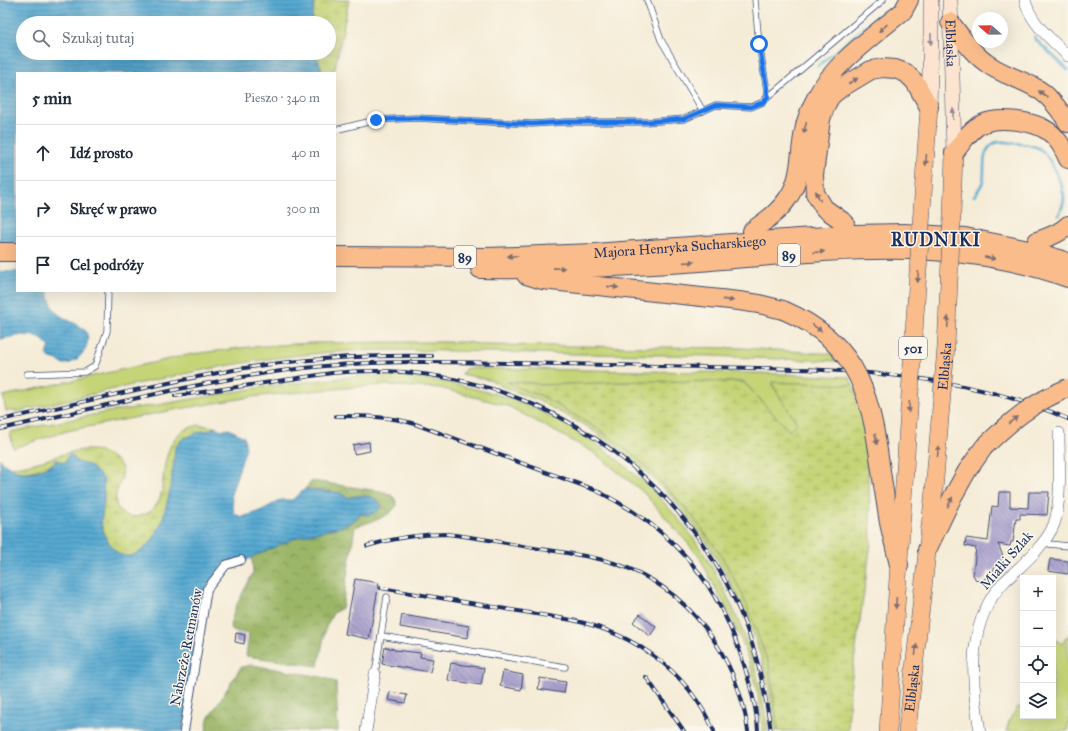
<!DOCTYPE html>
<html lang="pl">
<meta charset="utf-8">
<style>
:root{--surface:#fff;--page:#f6f6f7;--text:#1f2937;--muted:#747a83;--line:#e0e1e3}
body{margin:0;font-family:"IM FELL Great Primer",serif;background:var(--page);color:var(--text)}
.controls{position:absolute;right:12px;bottom:12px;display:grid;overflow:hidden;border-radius:0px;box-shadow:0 4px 16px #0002}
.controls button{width:36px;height:36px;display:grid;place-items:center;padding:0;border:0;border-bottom:1px solid var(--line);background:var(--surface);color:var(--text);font:20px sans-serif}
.compass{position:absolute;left:972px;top:12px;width:36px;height:36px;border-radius:50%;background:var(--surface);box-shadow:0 4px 16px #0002;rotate:290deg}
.stop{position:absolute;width:12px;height:12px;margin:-9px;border:3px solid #1a73e8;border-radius:50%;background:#fff}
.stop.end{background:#1a73e8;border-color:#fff;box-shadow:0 1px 4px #0008}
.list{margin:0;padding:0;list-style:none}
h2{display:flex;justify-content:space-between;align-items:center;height:52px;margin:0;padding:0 16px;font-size:17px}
h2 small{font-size:13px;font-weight:400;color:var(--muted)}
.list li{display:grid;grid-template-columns:26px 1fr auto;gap:12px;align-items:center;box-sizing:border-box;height:56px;padding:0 16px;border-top:1px solid var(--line)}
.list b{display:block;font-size:15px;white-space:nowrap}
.list em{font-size:13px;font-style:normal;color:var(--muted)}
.icon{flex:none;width:22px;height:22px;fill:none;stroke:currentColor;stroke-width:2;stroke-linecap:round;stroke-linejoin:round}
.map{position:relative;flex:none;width:1068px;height:731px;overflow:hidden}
.search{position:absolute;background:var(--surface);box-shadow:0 4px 16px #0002;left:16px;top:16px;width:320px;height:44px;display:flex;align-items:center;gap:10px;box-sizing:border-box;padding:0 14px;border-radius:22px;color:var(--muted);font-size:15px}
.panel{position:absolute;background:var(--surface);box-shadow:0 4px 16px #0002;left:16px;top:72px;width:320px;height:220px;border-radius:0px}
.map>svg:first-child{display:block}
.grass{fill:#c5d476;stroke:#70826a}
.forest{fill:url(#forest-crowns);stroke:#5c7262}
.wetland{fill:url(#wetland-marsh);stroke:#70826a}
.water{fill:url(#water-rules);stroke:#386c98}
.pier{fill:#f5ecd7}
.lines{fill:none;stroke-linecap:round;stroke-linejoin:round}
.stream{stroke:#56a9d1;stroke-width:2.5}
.building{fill:url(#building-back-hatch)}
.service-casing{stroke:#3c4b70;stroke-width:7}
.pedestrian-casing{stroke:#3c4b70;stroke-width:10}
.minor-casing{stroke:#3c4b70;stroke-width:12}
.secondary-casing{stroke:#3c4b70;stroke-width:16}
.primary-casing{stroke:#3c4b70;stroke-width:18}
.trunk-casing{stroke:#3c4b70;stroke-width:20}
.service{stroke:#fff;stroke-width:5.5}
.pedestrian{stroke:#fff;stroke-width:8}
.minor{stroke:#fff;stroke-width:11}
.secondary{stroke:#fde4d0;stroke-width:15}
.primary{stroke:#f9bc8a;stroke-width:17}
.trunk{stroke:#f9bc8a;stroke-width:18}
.rail-casing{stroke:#1b2f5e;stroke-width:4}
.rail{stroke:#fbf7ec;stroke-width:2.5;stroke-dasharray:8;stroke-linecap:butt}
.primary-bridge-casing{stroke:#3c4b70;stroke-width:18;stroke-linecap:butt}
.trunk-bridge-casing{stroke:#3c4b70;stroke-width:20;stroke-linecap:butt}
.primary-bridge{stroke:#f9bc8a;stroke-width:17}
.trunk-bridge{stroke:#f9bc8a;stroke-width:18}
.oneway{fill:#7f6e72}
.oneway2{fill:#8c8a97}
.route{stroke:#1a73e8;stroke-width:5}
.labels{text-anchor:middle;stroke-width:3;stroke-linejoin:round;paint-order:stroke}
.shield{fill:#fbf7ec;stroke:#5e6b89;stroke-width:1}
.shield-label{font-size:13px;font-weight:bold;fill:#1b2f5e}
.street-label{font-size:14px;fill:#1b2f5e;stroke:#fbf7ec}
.district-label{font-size:18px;font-weight:bold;letter-spacing:1px;fill:#1b2f5e;stroke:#fbf7ec}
</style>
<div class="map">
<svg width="1068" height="731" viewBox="0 0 1068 731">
<defs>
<pattern id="forest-crowns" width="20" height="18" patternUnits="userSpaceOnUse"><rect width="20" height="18" fill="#9cb667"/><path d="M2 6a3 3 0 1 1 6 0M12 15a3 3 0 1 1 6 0" fill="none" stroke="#7e9458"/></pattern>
<pattern id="wetland-marsh" width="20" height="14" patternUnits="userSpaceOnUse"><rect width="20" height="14" fill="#c5d476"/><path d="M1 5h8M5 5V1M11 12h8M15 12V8" fill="none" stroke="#a9b668"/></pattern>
<pattern id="water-rules" width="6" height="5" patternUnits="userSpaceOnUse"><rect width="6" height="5" fill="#56a9d1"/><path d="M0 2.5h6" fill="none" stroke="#468aad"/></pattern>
<pattern id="building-back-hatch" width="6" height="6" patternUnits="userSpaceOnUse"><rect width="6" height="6" fill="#aaa1cd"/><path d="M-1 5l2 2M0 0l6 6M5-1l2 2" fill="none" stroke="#8a84aa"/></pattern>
</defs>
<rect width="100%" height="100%" fill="#fbf7ec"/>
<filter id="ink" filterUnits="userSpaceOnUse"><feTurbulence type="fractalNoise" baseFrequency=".025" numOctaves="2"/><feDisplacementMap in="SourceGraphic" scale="8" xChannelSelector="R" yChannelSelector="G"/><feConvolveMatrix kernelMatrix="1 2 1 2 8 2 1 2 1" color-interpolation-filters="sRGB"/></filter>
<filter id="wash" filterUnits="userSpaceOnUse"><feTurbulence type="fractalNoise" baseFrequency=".012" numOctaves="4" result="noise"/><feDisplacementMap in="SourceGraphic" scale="16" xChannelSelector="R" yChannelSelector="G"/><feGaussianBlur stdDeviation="0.9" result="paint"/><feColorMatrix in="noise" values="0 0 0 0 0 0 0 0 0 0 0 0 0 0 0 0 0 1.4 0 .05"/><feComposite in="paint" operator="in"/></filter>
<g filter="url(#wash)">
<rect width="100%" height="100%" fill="#f5ecd7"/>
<g class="grass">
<path d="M 397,342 L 467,342 L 485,345 L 744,348 L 835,354 L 840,361 C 797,360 754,358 711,356 C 652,354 592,355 533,353 C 466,352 400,348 334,352 C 228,360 123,387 20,411 L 6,411 L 3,396 L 192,354 L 249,347 L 310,343 Z"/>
<polygon points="468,368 759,373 849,377 853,385 773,386 797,423 789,432 744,382 541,385 531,383 509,382 528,392 540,395 601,431 631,453 656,476 690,513 721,555 740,589 747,606 769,665 778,731 774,731 769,688 760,653 744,609 725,572 706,541 673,498 640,466 616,447 588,427 537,400 501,386 493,381 462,374 465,369"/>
<path d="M 367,375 C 379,376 391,375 403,376 C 434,379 466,386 495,394 C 581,419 672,493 714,571 C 729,597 741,626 751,654 C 759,679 764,705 768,731 L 763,731 L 758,695 L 745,648 L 727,609 L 698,555 L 643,492 L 593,452 L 508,406 L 440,388 L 381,385 L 311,391 L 251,397 L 174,410 L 67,431 L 13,448 L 10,432 L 107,412 L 157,405 L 262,387 Z"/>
<polygon points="1068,635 1068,731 1006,731 1010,719 1018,707 1023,708 1023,716 1053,716 1053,638 1062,644"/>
</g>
<g class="forest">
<path d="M 312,481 L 385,492 L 394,497 L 397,505 C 390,518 368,522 355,527 L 342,608 L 333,613 L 326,627 L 318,666 L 246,656 L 249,634 L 232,630 L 230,625 L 235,608 L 253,573 L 252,557 C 267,550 282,543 298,537 C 320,530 342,531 361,514 L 369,515 L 354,496 L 348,498 L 340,493 L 305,489 Z"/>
<polygon points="252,665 322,677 336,682 338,731 206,731 208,719 241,667"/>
</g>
<g class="wetland">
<path d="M 314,0 L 349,0 L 334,73 L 322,73 L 321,67 L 315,53 L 329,53 L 329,23 L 314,23 C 310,15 315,8 314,0 Z"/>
<polygon points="647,381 744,382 789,431 797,423 773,386 773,382 853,385 863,418 869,484 871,543 850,690 848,731 778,731 769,665 747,606 740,589 721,555 690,513 656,476 631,453 601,431 540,395 528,392 507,382 531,383 541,385"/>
<path d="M 198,425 L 214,427 L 172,472 L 171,487 L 162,522 L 152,541 L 140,552 L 131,556 L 121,555 L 115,551 L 106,538 L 101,524 L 104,500 L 103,478 L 89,465 L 77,462 L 71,454 L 68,456 L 65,463 L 55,462 L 44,468 L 28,472 L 21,472 L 10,467 C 25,466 40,462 54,457 C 71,452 87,446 104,453 C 111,456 120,462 122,469 C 124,479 117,486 116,495 C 113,512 128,521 142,515 C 150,513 154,509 158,502 C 162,495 162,487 163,479 C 164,464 168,442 181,432 C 185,428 193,427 198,425 Z"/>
</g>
<g class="water">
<path d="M 0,0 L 314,0 C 315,8 310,15 314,23 L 23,23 L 23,53 L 315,53 L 321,67 L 322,73 L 17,73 L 17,291 L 48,291 C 52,313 58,315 76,324 C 80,326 84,328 86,332 C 93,344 78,364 65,364 C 62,364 59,362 57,360 C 52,358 50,359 46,354 L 50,347 C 46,344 44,340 40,338 C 29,332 12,337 1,339 L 0,340 Z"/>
<path d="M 214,427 L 222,430 L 229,429 L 244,437 L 246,448 L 231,494 L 234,514 L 242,517 L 258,512 L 281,500 L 292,500 L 305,489 L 340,493 L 348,498 C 359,494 375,494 382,506 C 375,514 371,516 361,514 L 352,522 L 343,526 L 298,537 L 252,557 L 243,563 L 224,564 L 206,588 L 183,731 L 0,731 L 0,458 L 2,463 C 8,466 15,471 22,472 C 32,473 47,468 55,463 L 56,459 L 65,463 L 68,455 L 71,454 L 77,462 L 89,465 L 103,478 L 104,500 L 101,524 L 106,538 L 115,551 L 121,555 L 131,556 L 140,552 L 152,541 L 162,522 L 171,487 L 175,448 L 182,439 L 202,431 L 212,430 Z"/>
</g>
<polygon class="pier" points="0,243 17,244 17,271 0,271"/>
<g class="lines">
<g class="stream">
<polyline points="1034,37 1035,39 1068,70"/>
<polyline points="818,66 883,11"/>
<path d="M 974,196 C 977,192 981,187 983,181 C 986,168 980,153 993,144 C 999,140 1007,142 1013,143 C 1022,144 1033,144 1040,149 C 1050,156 1063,185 1064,197 C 1064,204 1061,209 1059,215"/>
</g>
</g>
<g id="blocks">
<g class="building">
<polygon points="369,442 370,451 354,454 353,445"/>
<polygon points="999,492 1010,492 1010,507 1028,508 1029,492 1049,492 1047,515 1020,514 1020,519 1016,519 1013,542 1011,542 1010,546 998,544 1003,556 1002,562 997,565 992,572 989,571 985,579 982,581 979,581 976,580 973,575 976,548 965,546 966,538 988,541 992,506 998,507"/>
<polygon points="1050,559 1068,561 1068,574 1048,571"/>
<polygon points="355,579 379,583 369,639 345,634"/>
<polygon points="640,614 656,627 650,636 633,622"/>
<polygon points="402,615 469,626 468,638 400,627"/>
<polygon points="236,633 245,635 244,644 235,642"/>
<polygon points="385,647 394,649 394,650 421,653 420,657 433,659 430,672 382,664"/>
<polygon points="451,663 484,668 481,685 448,680"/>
<polygon points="503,671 523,675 521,690 500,686"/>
<polygon points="540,678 566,682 564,693 538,689"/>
<polygon points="390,692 407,695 405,703 388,700"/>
</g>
</g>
</g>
<g filter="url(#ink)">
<use href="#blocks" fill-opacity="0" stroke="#3c4b70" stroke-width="1"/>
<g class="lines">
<defs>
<g id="service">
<polyline points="647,0 661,40 703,111"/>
<polyline points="755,0 759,44 768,96"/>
<polyline points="335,130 376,120 416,118 532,124 567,122 646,122 684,119 716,105 751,107 763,102 768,96 773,93 883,0"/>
<polyline points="27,374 85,372 95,366 107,331 108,291"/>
<polyline points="1044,541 1049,544 1068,546"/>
<polyline points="381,636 565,667"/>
<polyline points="375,674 387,597"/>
</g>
<polyline id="pedestrian" points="184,731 207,589 226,565 241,560"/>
<g id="minor">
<path d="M 1025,0 C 1030,23 1052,40 1068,56"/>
<polyline points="366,731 375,674"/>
<path d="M 980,731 C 971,682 966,620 1005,581 C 1020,567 1047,544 1054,524 C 1062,501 1059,459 1059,433"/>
</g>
<g id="secondary">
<path id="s1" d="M 950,0 L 954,153"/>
<polyline points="929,107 931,33 931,0"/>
</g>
<g id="primary">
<polyline points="922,210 929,107"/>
<polyline points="952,216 954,153"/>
<polyline points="888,731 904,485"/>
<path id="s2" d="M 907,731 L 934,490"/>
</g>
<g id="trunk">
<path d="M 950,22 C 961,36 971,52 985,62 C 1003,77 1030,80 1047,96 C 1055,104 1062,113 1068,123"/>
<path d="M 954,153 C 962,143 970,129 982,124 C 998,116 1034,121 1048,131 C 1058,138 1063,148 1068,159"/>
<polyline points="845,223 824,208 815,193 814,175 821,119 826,105 831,96 841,88 871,70 883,68 895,69 906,73 915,82 929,107"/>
<path d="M 752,231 C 765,221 779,212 788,198 C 802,178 799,154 804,131 C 806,118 811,107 817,96 C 833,64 876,34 903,11 L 909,0"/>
<path d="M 1037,241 C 1048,237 1060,234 1068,225"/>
<polyline points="0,252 17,252"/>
<path id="s3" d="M 335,256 L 487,257 L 594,253 L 854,234 L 904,233 L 965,237 L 1034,251 L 1068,262"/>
<path d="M 480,269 C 553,270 627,267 700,262 C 826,252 946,234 1068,278"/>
<polyline points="526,275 542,280 739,301 759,304 783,310"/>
<polyline points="883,485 889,523 899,565"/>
<polyline points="927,550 953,496 967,471 984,447"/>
</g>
</defs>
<use href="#service" class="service-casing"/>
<use href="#pedestrian" class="pedestrian-casing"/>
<use href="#minor" class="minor-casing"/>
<use href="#secondary" class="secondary-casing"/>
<use href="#primary" class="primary-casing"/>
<use href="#trunk" class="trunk-casing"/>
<use href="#service" class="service"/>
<use href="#pedestrian" class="pedestrian"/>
<use href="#minor" class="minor"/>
<use href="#secondary" class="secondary"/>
<use href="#primary" class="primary"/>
<use href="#trunk" class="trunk"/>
<defs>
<g id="rail">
<path d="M 175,396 L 332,373 C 365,370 397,370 430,375 C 580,396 710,505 754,650 C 762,677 767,704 771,731"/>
<path d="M 336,416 C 363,416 389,416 415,424 L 595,490 C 675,529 720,584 745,668 C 751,689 757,710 758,731"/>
<path d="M 0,420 C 82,403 163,382 245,368 C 307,358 370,355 432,356"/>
<path d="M 0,429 C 108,406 215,376 325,366 C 388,360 452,362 515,363 C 578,364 642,366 705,367 C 825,369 956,369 1068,419"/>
<path d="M 367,546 C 394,538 419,534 447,534 C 476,537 505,543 534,548 C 560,552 588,555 614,563 C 688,587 738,656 748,731"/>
<path d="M 381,588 L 572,620 C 636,634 687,671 714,731"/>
<polyline points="646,677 684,731"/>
</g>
</defs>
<use href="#rail" class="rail-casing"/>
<use href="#rail" class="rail"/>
<defs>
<g id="primary-bridge">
<polyline points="904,485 922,210"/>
<path id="s4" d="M 934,490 L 946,347 L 952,216"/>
</g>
<g id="trunk-bridge">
<path d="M 783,310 C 866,345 872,406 883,485"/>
<path d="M 984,447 C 1012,420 1032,403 1068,388"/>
</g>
</defs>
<use href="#primary-bridge" class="primary-bridge-casing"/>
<use href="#trunk-bridge" class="trunk-bridge-casing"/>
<use href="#primary-bridge" class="primary-bridge"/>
<use href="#trunk-bridge" class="trunk-bridge"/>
</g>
<defs><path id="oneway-solid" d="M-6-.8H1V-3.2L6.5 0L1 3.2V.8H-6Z"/></defs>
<g class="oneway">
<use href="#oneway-solid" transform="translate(883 28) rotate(139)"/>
<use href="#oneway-solid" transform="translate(853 81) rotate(-31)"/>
<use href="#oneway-solid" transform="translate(1043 94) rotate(-145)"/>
<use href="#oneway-solid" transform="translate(805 128) rotate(103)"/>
<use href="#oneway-solid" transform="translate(926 160) rotate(94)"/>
<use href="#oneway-solid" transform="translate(818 196) rotate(-115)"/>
<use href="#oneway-solid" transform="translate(819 252) rotate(-4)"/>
<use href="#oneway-solid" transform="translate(513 256) rotate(178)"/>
<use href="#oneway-solid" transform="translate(990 258) rotate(11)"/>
<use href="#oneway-solid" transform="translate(689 262) rotate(-4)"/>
<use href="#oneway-solid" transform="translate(559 268) rotate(-1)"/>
<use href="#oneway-solid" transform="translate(918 277) rotate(94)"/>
<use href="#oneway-solid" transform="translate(613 287) rotate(6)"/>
<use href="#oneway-solid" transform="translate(728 300) rotate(6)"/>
<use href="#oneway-solid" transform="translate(948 322) rotate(-87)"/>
<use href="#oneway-solid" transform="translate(817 328) rotate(36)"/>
<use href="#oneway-solid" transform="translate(909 407) rotate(94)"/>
<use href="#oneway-solid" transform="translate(1013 420) rotate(-39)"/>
<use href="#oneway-solid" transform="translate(876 439) rotate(80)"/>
<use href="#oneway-solid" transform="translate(938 451) rotate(-84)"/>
<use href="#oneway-solid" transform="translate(950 502) rotate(-64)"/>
<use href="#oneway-solid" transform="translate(896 603) rotate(94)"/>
<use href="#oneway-solid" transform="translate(916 650) rotate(-84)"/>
</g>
<g class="oneway2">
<use href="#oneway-solid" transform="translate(931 39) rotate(91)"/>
<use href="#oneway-solid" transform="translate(953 114) rotate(-91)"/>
</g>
</g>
<g class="lines" filter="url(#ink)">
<polyline class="route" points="376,120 416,118 532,124 567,122 646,122 684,119 716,105 751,107 764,102 768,96 759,44"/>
</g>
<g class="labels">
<g class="shield">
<rect x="778" y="244" width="22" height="22" rx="3"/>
<rect x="454" y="246" width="22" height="22" rx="3"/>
<rect x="899" y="337" width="28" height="22" rx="3"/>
</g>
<g class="shield-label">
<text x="789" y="260">89</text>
<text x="465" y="262">89</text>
<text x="913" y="353">501</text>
</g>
<g class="street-label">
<text dy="5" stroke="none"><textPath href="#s1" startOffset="43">Elbląska</textPath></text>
<text dy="5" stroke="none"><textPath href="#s3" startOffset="345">Majora Henryka Sucharskiego</textPath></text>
<text dy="5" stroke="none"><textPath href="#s4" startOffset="124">Elbląska</textPath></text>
<text transform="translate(1006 560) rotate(-49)" y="5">Miałki Szlak</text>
<text transform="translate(186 647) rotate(-79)" y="5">Nabrzeże Retmanów</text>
<text dy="5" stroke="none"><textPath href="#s2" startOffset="43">Elbląska</textPath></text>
</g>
<g class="district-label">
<text x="936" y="246">RUDNIKI</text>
</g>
</g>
</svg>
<div class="controls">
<button>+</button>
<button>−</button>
<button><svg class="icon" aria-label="locate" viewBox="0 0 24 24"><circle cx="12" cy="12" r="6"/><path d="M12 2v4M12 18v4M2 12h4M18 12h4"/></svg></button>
<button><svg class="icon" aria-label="layers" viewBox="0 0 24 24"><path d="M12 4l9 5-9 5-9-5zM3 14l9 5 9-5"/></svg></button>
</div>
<svg class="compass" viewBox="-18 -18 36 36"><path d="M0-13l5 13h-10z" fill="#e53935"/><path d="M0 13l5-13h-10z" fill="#747a83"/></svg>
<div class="stop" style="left:759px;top:44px"></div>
<div class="stop end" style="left:376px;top:120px"></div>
<div class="search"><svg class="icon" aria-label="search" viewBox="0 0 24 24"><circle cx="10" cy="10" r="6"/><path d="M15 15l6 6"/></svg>Szukaj tutaj</div>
<section class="panel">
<h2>5 min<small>Pieszo · 340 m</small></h2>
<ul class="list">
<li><svg class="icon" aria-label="ahead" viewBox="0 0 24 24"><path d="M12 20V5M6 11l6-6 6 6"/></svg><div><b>Idź prosto</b></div><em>40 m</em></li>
<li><svg class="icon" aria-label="right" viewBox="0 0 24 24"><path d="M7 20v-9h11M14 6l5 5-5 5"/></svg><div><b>Skręć w prawo</b></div><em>300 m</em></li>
<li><svg class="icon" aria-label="arrive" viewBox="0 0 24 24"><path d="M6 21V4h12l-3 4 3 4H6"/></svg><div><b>Cel podróży</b></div></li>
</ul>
</section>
</div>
